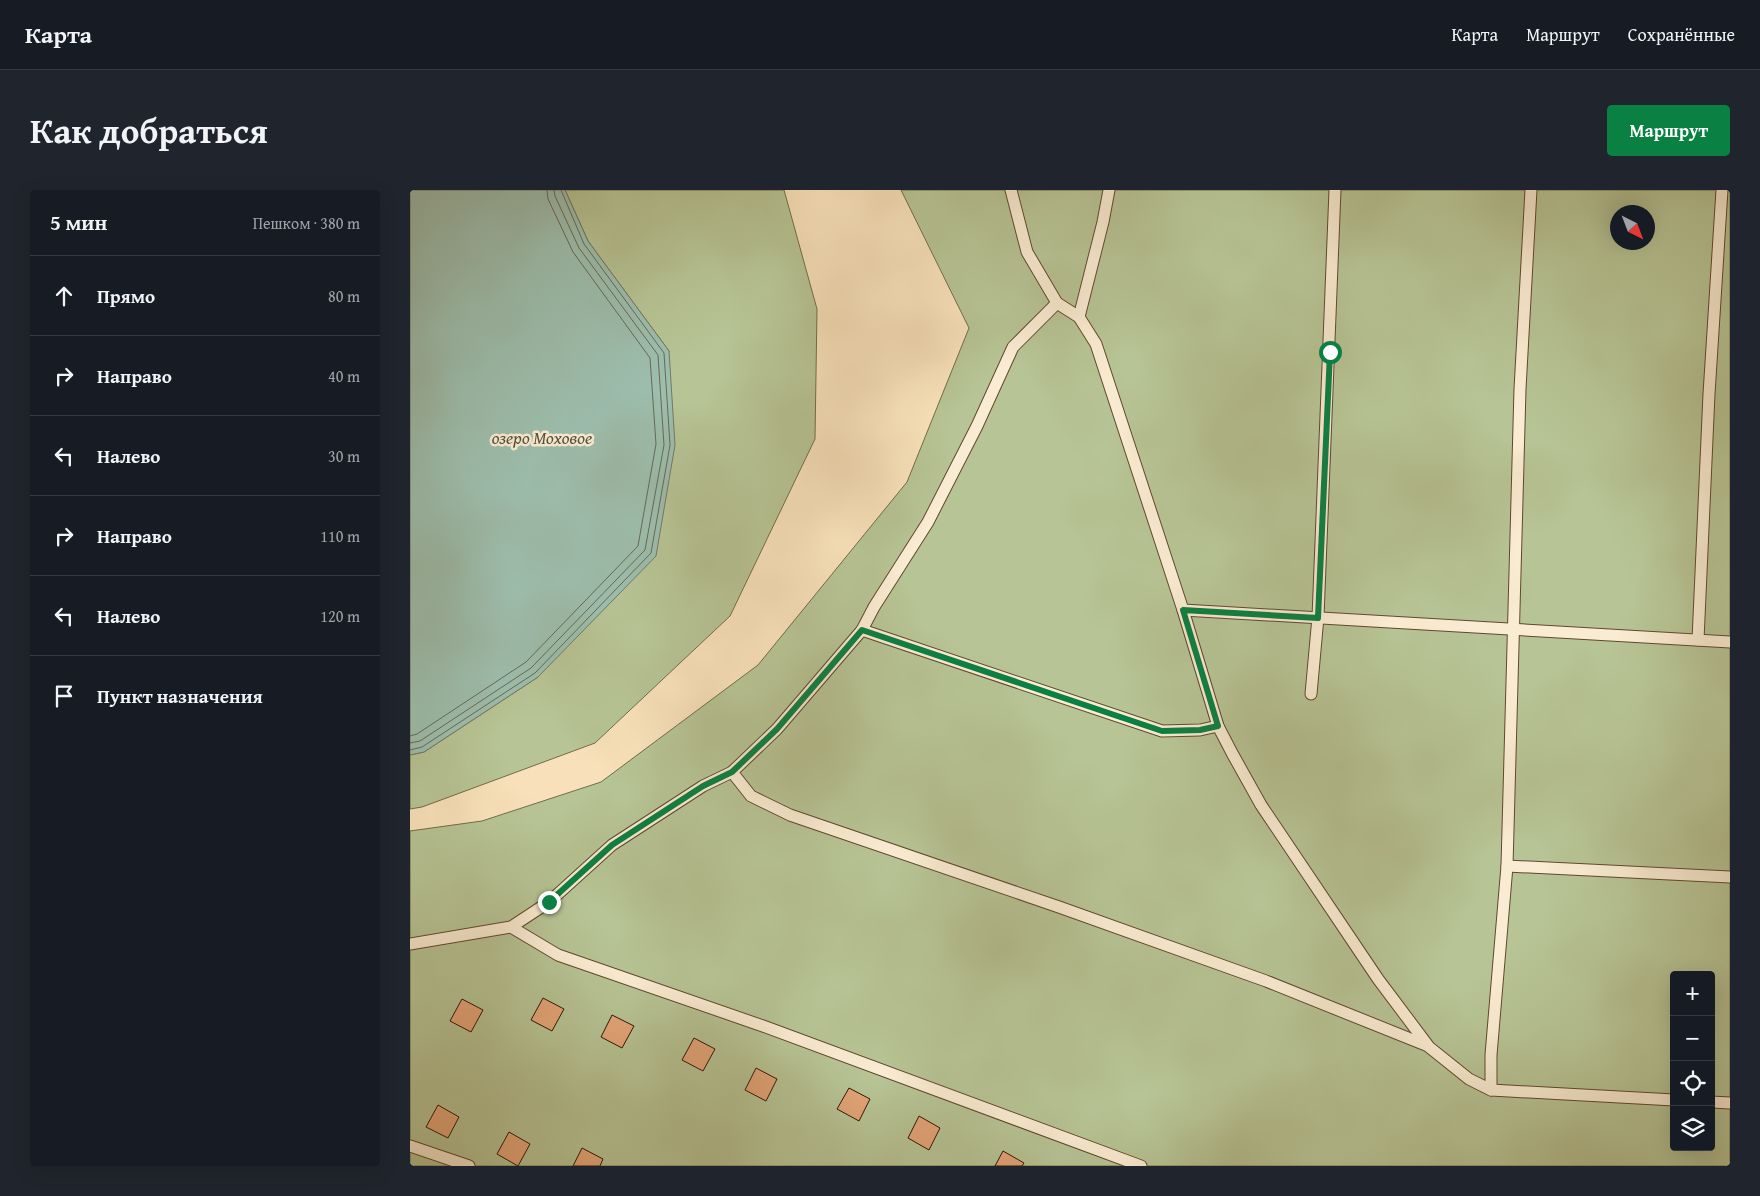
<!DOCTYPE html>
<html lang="ru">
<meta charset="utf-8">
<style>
:root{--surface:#171b24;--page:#20242c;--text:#f1f3f6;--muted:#9ea1a6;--line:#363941;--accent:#0b8043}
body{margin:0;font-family:"Gentium Book Plus",serif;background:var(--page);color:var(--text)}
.controls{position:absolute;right:15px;bottom:15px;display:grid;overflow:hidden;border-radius:5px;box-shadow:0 5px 20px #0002}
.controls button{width:45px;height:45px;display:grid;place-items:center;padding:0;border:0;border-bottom:1px solid var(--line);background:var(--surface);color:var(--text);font:25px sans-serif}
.compass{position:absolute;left:1200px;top:15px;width:45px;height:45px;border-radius:50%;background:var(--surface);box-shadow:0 5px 20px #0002;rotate:138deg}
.stop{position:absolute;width:15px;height:15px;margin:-11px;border:4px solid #0b8043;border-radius:50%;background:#fff}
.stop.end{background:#0b8043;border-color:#fff;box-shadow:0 1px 5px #0008}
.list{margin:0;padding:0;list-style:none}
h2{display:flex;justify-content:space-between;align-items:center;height:65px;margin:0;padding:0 20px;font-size:21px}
h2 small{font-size:16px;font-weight:400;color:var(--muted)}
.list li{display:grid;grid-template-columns:32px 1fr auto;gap:15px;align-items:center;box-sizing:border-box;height:80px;padding:0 20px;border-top:1px solid var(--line)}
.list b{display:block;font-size:19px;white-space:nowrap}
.list em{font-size:16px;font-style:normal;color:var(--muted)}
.icon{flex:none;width:28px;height:28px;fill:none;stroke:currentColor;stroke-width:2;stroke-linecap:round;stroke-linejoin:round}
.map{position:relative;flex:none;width:1320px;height:976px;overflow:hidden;border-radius:5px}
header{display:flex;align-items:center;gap:30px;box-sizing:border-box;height:70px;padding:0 25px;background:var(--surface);border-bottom:1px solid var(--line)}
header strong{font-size:24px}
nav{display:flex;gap:28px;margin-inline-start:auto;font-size:18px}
.intro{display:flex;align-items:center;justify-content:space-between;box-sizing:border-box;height:120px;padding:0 30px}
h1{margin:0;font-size:35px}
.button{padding:12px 22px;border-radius:5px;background:var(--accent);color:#fff;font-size:18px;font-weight:700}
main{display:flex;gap:30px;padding:0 30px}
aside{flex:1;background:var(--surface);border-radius:5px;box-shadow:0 5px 20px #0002}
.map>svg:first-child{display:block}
.green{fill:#b7c495;stroke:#726c4a;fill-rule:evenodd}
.water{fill:#9dbead;stroke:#707a68}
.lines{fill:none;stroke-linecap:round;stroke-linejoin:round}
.shore{stroke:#656a56;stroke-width:1}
.building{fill:#e3a578;stroke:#2d1500}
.lane-casing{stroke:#60482e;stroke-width:13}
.lane{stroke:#faecd2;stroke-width:11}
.route{stroke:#0b8043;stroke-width:6}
.labels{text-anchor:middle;stroke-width:5;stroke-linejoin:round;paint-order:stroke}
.water-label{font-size:18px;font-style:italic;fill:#54503d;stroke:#faecd2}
</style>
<header>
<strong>Карта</strong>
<nav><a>Карта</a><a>Маршрут</a><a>Сохранённые</a></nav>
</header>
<div class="intro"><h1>Как добраться</h1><a class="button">Маршрут</a></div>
<main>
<aside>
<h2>5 мин<small>Пешком · 380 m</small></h2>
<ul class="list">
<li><svg class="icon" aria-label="ahead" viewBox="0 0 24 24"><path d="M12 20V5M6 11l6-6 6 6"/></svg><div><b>Прямо</b></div><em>80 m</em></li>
<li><svg class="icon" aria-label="right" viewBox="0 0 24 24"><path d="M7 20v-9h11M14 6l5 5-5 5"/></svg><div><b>Направо</b></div><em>40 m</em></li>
<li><svg class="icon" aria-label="left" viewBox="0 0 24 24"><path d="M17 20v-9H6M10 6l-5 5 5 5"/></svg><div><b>Налево</b></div><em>30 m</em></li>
<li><svg class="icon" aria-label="right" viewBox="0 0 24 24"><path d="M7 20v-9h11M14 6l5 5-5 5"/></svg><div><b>Направо</b></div><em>110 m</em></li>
<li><svg class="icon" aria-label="left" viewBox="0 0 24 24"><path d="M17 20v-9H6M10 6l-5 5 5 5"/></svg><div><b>Налево</b></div><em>120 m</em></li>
<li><svg class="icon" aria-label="arrive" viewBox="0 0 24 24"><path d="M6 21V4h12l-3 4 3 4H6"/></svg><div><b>Пункт назначения</b></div></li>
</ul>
</aside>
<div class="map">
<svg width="1320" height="976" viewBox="0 0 1320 976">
<rect width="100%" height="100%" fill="#f8e1ba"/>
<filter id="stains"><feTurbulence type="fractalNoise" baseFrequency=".004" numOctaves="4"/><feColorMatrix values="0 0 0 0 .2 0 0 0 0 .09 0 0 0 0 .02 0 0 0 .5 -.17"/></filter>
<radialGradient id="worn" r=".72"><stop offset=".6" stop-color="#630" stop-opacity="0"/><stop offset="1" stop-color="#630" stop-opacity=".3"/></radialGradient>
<g class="green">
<polygon points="155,0 374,0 407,119 405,249 320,426 185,553 12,617 0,619 0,565 14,562 128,487 259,161 178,51"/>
<path d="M 491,0 L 1320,0 L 1320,976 L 0,976 L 0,641 L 72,631 L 191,592 L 348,475 L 497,292 L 559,138 ZM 1208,22 L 1238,22 L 1238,52 L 1208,52 ZM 1264,785 L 1301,785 L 1301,957 L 1264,957 Z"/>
</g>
<polygon class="water" points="0,0 155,0 178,51 259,161 265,255 246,366 128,487 14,562 0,565"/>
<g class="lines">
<g class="shore">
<polyline points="0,546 7,544 116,472 228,356 246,254 240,168 163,62 138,9 137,0"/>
<polyline points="0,553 10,551 121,478 235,360 254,255 248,165 169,58 145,6 144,0"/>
<polyline points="0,560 12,557 125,483 241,363 260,255 254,163 174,54 151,0"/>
</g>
</g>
<g class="building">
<polygon points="133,808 154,819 142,841 121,830"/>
<polygon points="52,809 73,820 61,842 40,831"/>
<polygon points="202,825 224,836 212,858 191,847"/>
<polygon points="284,848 305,859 293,881 272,870"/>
<polygon points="346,878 367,889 356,911 335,900"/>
<polygon points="439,898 460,909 449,931 427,919"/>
<polygon points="28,915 49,927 38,948 16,937"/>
<polygon points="509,926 530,938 519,960 498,948"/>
<polygon points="99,942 120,954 108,976 87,964"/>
<polygon points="172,958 193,969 190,976 163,976"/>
<polygon points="593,961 614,973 612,976 585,976"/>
</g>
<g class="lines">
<defs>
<g id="lane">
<polyline points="601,0 617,62 647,113 669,127 686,154 773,420 808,536 822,563 851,615 968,789 1019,857 1059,889 1081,900 1264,910"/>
<polyline points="669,127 693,32 699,0"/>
<polyline points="773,420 1320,452"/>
<polyline points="452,440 752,541 790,540 808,536"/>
<polyline points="1288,450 1299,204 1312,0"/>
<polyline points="901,504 908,427 925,0"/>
<polyline points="322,582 341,606 380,625 649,717 856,791 1018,856"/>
<polyline points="1097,676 1320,687"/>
<polyline points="101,737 148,765 353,836 731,976"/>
<polyline points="0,754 101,737 139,712 202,655 293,596 322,582 367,539 452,440 464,417 518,332 567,236 603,157 647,113"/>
<polyline points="1081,900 1081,865 1097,676 1110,199 1121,0"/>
<polyline points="1301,912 1320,913"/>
<polyline points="0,956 59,976"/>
</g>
</defs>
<use href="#lane" class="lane-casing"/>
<use href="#lane" class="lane"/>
</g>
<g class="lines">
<polyline class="route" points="139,712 202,655 293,596 322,582 367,539 452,440 752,541 790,540 808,536 773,420 908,428 920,162"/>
</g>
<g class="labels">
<g class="water-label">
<text x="132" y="254">озеро Моховое</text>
</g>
</g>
<rect width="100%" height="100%" filter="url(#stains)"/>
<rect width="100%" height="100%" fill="url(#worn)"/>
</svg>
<div class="controls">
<button>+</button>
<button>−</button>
<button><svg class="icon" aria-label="locate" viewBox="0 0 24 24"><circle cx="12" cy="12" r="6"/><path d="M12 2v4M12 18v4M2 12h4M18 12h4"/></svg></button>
<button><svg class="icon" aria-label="layers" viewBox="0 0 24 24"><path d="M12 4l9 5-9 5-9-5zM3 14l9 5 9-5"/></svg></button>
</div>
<svg class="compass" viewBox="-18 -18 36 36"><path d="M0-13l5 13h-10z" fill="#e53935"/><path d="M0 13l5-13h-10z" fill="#9ea1a6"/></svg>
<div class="stop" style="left:920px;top:162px"></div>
<div class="stop end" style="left:139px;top:712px"></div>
</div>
</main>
